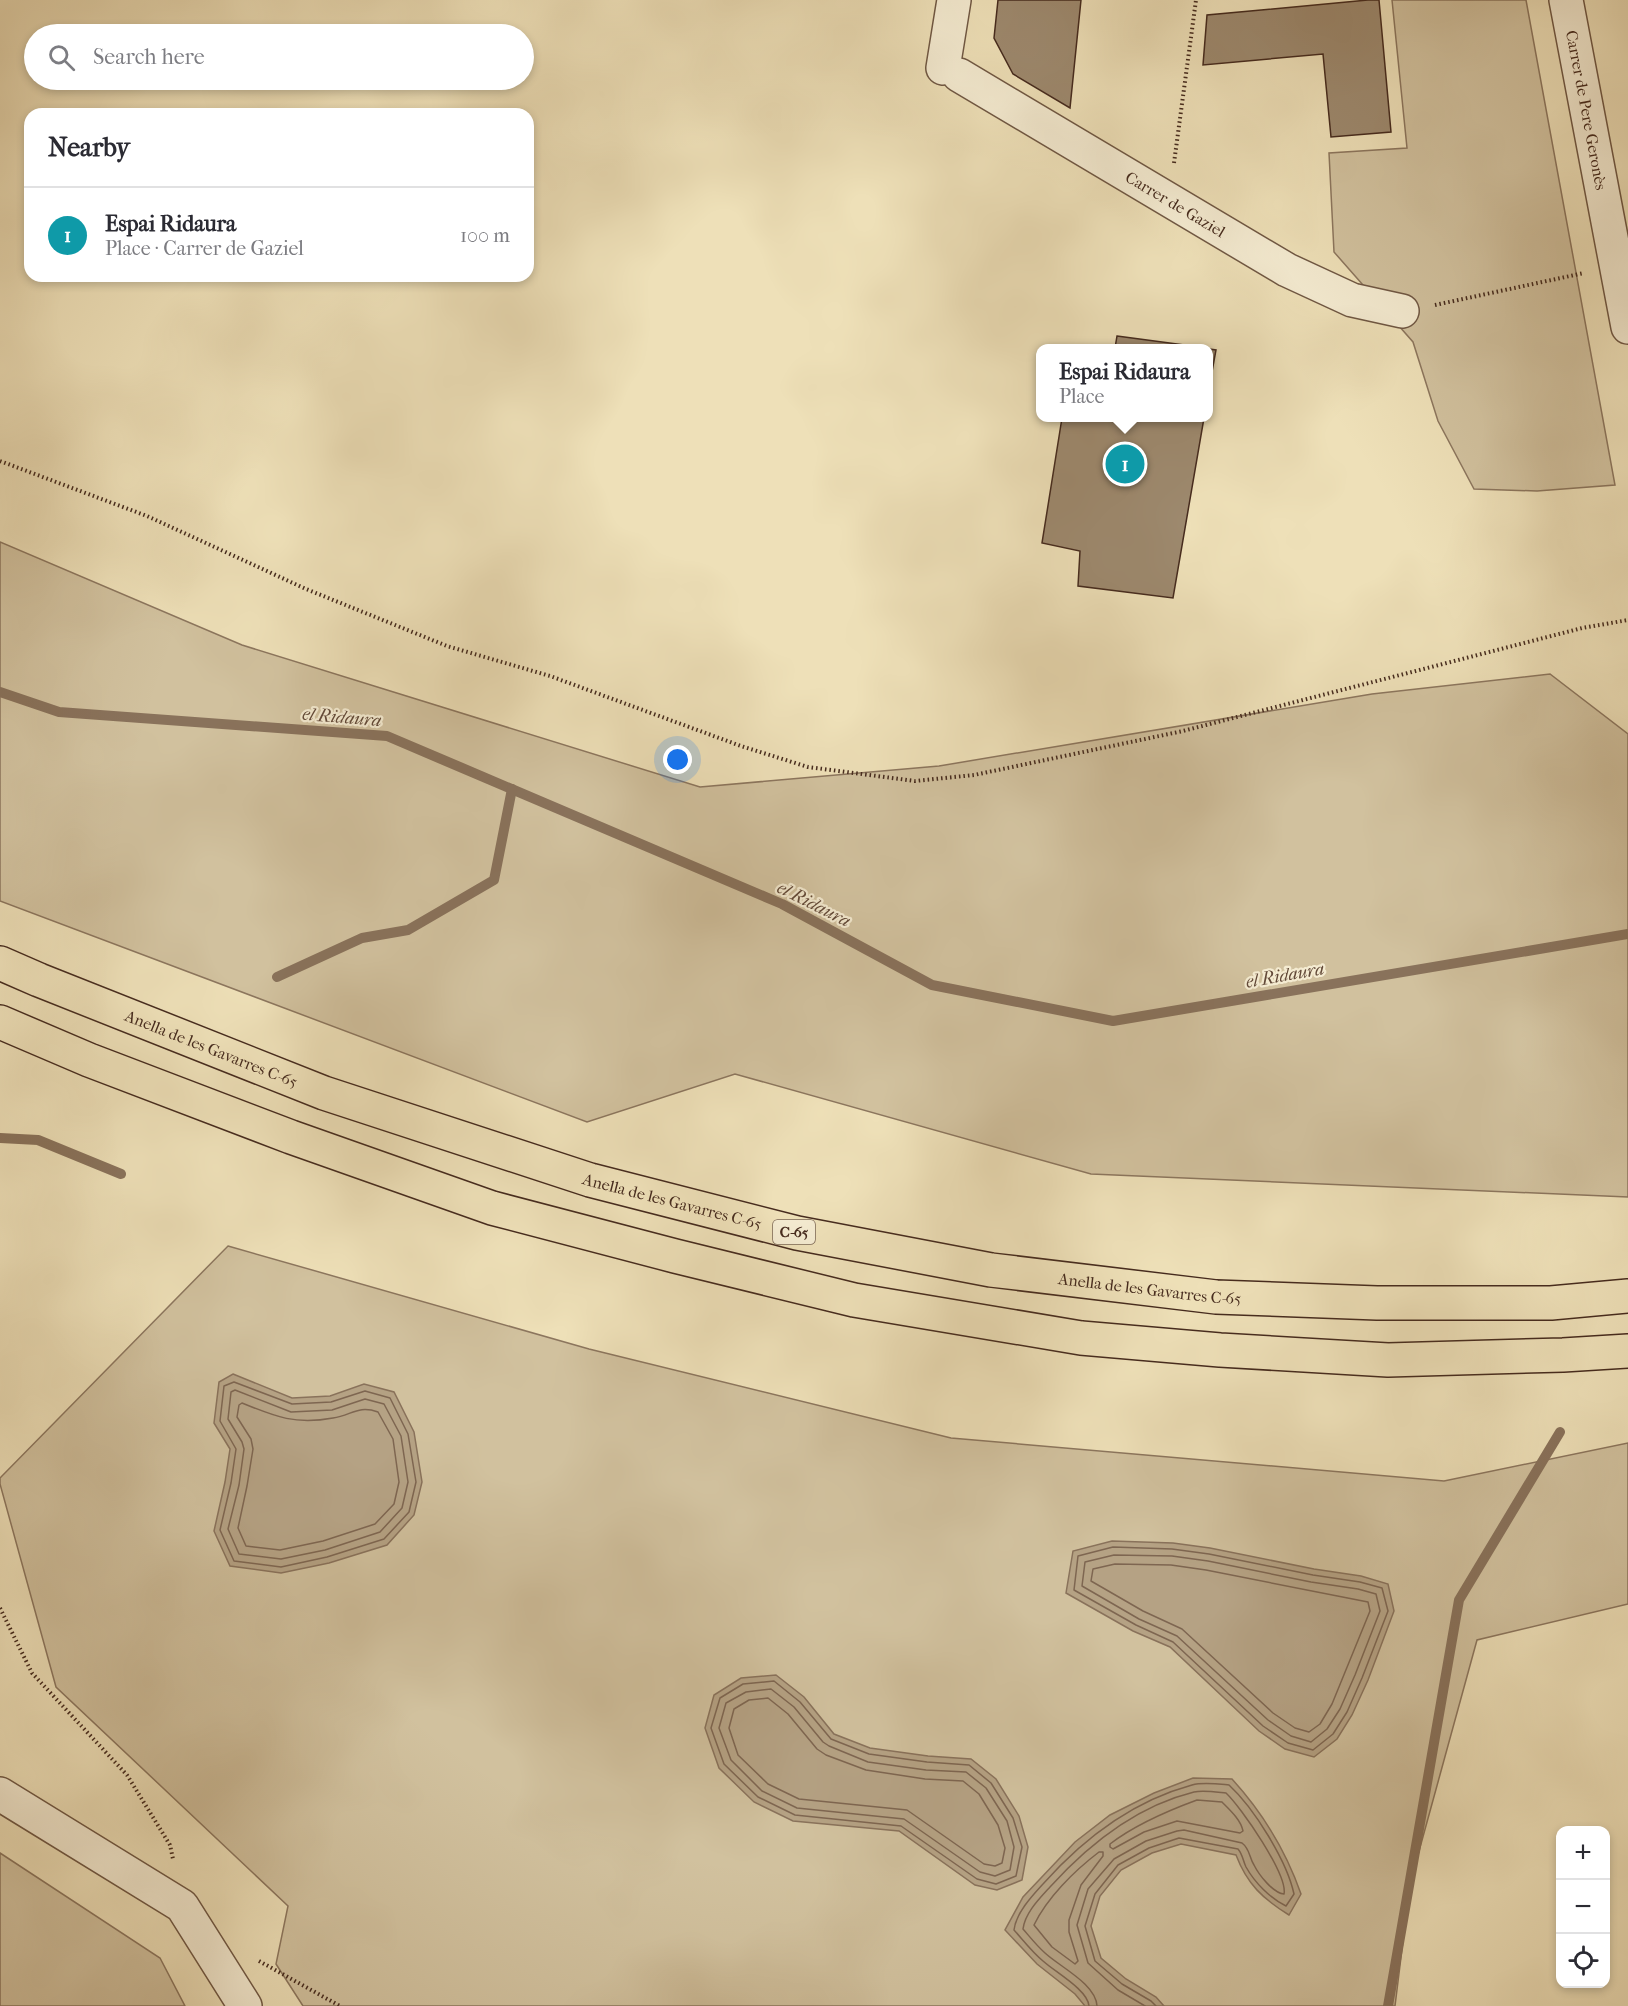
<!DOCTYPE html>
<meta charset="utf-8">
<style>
:root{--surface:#fff;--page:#f7f7f7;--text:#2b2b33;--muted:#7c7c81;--line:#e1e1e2;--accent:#8f2418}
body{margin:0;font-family:"IM FELL French Canon",serif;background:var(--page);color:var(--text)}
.controls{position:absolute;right:18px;bottom:18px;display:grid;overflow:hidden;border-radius:12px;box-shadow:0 3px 9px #0003}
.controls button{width:54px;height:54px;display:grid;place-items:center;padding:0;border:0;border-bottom:2px solid var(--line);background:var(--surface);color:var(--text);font:30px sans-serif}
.you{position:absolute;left:678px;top:760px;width:21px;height:21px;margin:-15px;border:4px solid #fff;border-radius:50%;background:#1a73e8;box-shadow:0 0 0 9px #1a73e833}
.badge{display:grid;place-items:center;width:39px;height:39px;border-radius:50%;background:var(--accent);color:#fff;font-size:20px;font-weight:700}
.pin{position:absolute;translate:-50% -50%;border:3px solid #fff;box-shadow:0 2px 6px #0006}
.popup{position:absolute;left:1036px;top:344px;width:177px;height:78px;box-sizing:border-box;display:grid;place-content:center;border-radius:12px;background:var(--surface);filter:drop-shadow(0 2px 4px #0005);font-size:20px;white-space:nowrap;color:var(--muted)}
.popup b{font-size:22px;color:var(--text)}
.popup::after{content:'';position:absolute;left:50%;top:100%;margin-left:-12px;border:12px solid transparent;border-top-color:var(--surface)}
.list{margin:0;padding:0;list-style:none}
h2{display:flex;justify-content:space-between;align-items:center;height:78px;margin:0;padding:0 24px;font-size:26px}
h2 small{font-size:20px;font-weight:400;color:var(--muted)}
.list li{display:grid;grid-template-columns:39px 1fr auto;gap:18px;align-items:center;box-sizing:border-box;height:96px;padding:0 24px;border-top:2px solid var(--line)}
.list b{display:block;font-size:22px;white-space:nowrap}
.list p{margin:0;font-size:20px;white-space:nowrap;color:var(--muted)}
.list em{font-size:20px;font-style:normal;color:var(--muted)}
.icon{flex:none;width:33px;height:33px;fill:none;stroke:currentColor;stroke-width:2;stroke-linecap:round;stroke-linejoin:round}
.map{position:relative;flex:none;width:1628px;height:2006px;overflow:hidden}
.search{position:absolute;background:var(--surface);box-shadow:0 3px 9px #0003;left:24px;top:24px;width:510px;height:66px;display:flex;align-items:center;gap:15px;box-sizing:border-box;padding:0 21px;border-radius:33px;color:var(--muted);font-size:22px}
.panel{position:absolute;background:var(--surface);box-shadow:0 3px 9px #0003;left:24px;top:108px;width:510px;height:174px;border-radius:18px}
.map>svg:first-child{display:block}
.green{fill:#d1c19e;stroke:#8c765e;stroke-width:1.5}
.water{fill:#b5a284;stroke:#89725b;stroke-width:1.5}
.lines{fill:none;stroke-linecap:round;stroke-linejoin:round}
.shore{stroke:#7e6651;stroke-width:1.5}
.stream{stroke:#89725b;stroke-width:10}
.building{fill:#9d896e;stroke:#462b1e;stroke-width:1.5}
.minor-casing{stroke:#705844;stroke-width:36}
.highway-casing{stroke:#462b1e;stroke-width:36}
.path{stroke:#462b1e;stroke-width:4;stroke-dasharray:1.5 3;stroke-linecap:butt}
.minor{stroke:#f4ebd1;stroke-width:33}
.highway{stroke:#eee0b8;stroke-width:33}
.labels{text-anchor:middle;stroke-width:4.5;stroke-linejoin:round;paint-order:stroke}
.shield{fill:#f4ebd1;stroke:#7a6554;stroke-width:1.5}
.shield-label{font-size:15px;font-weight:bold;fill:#462b1e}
.street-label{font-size:16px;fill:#462b1e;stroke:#f4ebd1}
.water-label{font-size:18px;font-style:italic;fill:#624938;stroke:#f4ebd1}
</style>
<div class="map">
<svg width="1628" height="2006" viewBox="0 0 1628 2006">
<rect width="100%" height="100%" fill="#eee0b8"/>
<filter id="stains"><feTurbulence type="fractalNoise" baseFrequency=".00333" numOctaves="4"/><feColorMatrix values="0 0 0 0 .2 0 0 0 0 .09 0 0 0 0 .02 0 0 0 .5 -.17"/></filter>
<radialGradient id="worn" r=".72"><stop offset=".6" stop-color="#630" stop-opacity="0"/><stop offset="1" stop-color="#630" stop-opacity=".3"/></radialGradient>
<g class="green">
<polygon points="1392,0 1526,0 1615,485 1537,491 1474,489 1438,421 1413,342 1334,252 1329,153 1407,148"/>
<polygon points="0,542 242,645 700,787 939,766 1372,694 1550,674 1628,734 1628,1197 1091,1174 735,1074 587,1122 0,901"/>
<polygon points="228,1246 589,1349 951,1438 1444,1481 1628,1443 1628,1604 1477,1640 1410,1884 1395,2006 303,2006 276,1964 288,1906 56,1687 0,1484 0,1478"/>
<polygon points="0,1853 160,1958 185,2006 0,2006"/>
</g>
<g class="water">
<polygon points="233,1374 292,1398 330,1396 364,1384 394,1392 414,1432 422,1482 414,1515 387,1545 329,1563 281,1573 230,1566 214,1531 225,1482 230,1449 214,1423 219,1382"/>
<polygon points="1112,1541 1173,1543 1210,1548 1314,1569 1361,1576 1388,1584 1394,1611 1368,1680 1352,1715 1337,1739 1314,1757 1285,1749 1259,1731 1170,1647 1133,1631 1066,1593 1073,1551"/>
<polygon points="776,1675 804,1697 834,1734 870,1748 928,1756 971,1759 996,1779 1019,1816 1028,1847 1022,1880 997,1890 975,1885 899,1831 793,1821 754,1802 719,1768 705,1728 714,1695 741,1678"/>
<path d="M 1193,1778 L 1232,1779 C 1263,1813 1286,1851 1301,1894 L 1289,1915 C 1263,1899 1247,1884 1236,1855 L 1181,1844 L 1152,1853 L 1121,1870 L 1100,1896 L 1091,1926 L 1101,1958 L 1126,1979 L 1156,1997 L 1164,2006 L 1085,2006 L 1075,1994 L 1037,1964 L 1005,1930 L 1023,1897 L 1075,1842 L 1110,1815 L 1154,1793 Z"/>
</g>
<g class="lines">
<g class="shore">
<polygon points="234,1382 292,1404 331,1402 365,1391 390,1398 408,1434 416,1482 409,1512 384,1539 327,1557 281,1567 234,1561 220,1530 231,1483 236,1449 220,1421 224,1386"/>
<polygon points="235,1390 291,1412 332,1410 365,1399 384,1404 401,1436 408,1482 402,1508 380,1532 325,1550 281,1559 239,1554 228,1529 239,1485 244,1449 242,1442 228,1419 231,1392"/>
<path d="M 242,1403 C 276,1417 296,1425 333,1418 C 352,1415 358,1405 378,1412 L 393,1439 L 399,1482 L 394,1504 L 375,1524 L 323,1541 L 280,1550 L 246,1546 L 238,1528 L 247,1486 L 253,1449 L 251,1439 L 237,1417 L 239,1405 Z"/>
<polygon points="1113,1547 1172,1549 1209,1554 1313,1575 1360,1582 1382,1588 1388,1611 1362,1678 1347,1712 1333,1734 1313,1750 1288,1743 1263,1726 1173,1642 1136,1625 1074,1590 1078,1556"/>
<polygon points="1114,1555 1172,1556 1208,1561 1311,1582 1358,1589 1376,1594 1380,1611 1355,1675 1340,1709 1327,1729 1311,1742 1291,1736 1268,1720 1177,1636 1139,1619 1082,1586 1085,1562"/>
<polygon points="1115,1564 1171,1565 1206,1570 1368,1602 1370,1611 1332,1704 1320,1724 1309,1732 1295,1728 1273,1713 1182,1629 1143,1611 1091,1581 1093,1569"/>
<polygon points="774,1681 800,1702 831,1739 869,1754 927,1762 969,1765 991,1783 1013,1818 1022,1847 1016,1876 996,1884 977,1879 901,1826 795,1815 758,1797 724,1764 711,1728 720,1698 743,1684"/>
<polygon points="771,1689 794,1707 823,1742 829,1746 868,1762 926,1770 966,1772 986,1788 1007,1821 1014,1847 1010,1870 995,1876 980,1872 904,1819 797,1808 762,1791 731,1760 719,1728 726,1703 746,1692"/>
<polygon points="768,1698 788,1714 817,1749 826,1755 866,1770 925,1779 963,1781 979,1794 998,1825 1005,1848 1002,1863 995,1866 984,1864 907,1810 799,1799 768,1784 738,1755 729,1728 734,1709 749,1700"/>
<path d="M 1197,1800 L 1222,1802 C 1230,1810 1241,1820 1243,1831 L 1240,1833 L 1177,1821 L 1144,1832 L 1113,1849 L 1110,1847 L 1110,1844 C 1136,1824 1167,1811 1197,1800 Z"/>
<path d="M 1099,1852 L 1103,1852 L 1103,1856 L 1081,1885 L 1069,1920 L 1069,1932 L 1078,1961 L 1075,1964 L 1052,1947 L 1034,1925 C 1047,1898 1074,1871 1099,1852 Z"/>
<path d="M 1089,2006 C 1088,1990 1055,1972 1043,1961 C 1032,1952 1023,1940 1014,1930 C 1016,1913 1032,1896 1043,1884 C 1083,1839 1133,1801 1192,1785 C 1203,1782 1218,1784 1229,1785 C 1254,1808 1287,1861 1294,1894 L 1286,1906 C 1270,1898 1255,1883 1246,1867 C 1243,1861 1243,1855 1238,1849 L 1179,1838 L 1149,1848 L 1118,1865 L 1095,1894 L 1085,1926 L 1095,1961 L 1122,1984 L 1151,2001 L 1156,2006"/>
<path d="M 1097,2006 C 1096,1984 1060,1967 1045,1953 C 1037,1946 1030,1937 1023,1929 C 1025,1913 1039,1899 1050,1887 C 1088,1845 1137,1806 1194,1792 C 1203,1790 1216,1792 1226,1793 C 1241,1807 1288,1875 1284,1894 C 1273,1893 1259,1875 1254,1865 C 1249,1857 1250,1849 1242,1843 L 1184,1830 L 1177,1831 L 1146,1841 L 1114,1859 L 1088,1889 L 1077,1925 L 1088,1963 L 1118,1990 L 1145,2006"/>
</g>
<g class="stream">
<polyline points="0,692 59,712 387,736 782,904 932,985 1113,1021 1628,934"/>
<polyline points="277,977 362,938 408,930 494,880 512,789"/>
<polyline points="0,1138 38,1140 121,1174"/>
<polyline points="1388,2006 1459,1600 1560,1432"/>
</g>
</g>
<g class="building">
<polygon points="998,0 1081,0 1070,108 1013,74 994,38"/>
<polygon points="1368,0 1379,0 1391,132 1331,137 1323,54 1203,65 1207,15"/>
<polygon points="1117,336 1207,348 1115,348"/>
<polygon points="1209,349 1216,350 1209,388"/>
<polygon points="1062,418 1204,418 1173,598 1078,586 1080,551 1042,543"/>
</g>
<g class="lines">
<defs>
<g id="minor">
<path id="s1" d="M 1566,0 L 1628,327"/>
<polyline points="943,68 954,0"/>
<path id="s2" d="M 959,75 L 1287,270 L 1352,300 L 1402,311"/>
<polyline points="0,1794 182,1906 245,2006"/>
</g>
<g id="highway">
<path id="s3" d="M 0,963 L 39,980 L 324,1093 L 590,1180 L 797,1233 L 991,1270 L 1216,1297 L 1377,1303 L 1551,1303 L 1628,1296"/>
<polyline points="0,1022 89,1060 291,1137 492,1208 675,1256 854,1300 1081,1338 1220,1350 1388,1360 1563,1355 1628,1351"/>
</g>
</defs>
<use href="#minor" class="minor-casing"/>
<use href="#highway" class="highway-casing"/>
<g class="path">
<polyline points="1174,163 1196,0"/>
<polyline points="1435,305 1584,273"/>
<polyline points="0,461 147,516 306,589 447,646 550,676 741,746 808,767 915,781 974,775 1183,731 1582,628 1628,620"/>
<polyline points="0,1608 32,1673 127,1775 170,1845 173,1859"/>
<polyline points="259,1961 340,2006"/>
</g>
<use href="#minor" class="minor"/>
<use href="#highway" class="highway"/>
</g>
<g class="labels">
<rect class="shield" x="773" y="1220" width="42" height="24" rx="4.5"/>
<g class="shield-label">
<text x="794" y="1237">C-65</text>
</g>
<g class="street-label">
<text dy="6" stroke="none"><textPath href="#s1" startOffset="112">Carrer de Pere Geronès</textPath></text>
<text dy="6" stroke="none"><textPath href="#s2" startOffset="252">Carrer de Gaziel</textPath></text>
<text dy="6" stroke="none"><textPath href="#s3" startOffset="228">Anella de les Gavarres C-65</textPath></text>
<text dy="6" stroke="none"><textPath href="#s3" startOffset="714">Anella de les Gavarres C-65</textPath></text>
<text dy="6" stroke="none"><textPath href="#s3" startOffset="1200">Anella de les Gavarres C-65</textPath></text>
</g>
<g class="water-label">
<text transform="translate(342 717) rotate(5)" y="6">el Ridaura</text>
<text transform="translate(814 904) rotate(27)" y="6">el Ridaura</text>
<text transform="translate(1285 975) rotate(-10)" y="6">el Ridaura</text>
</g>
</g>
<rect width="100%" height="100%" filter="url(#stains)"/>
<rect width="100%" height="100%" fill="url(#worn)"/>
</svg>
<div class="controls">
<button>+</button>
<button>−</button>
<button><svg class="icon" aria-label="locate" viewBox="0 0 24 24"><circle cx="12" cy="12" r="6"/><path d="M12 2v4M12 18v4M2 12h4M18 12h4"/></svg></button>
</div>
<div class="you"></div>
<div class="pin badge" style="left:1125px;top:464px;background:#0f9aa8">1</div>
<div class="popup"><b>Espai Ridaura</b>Place</div>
<div class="search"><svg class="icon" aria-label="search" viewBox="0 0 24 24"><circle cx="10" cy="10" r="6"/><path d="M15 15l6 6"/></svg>Search here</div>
<section class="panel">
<h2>Nearby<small></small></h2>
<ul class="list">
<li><span class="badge" style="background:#0f9aa8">1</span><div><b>Espai Ridaura</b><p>Place · Carrer de Gaziel</p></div><em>100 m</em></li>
</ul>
</section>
</div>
